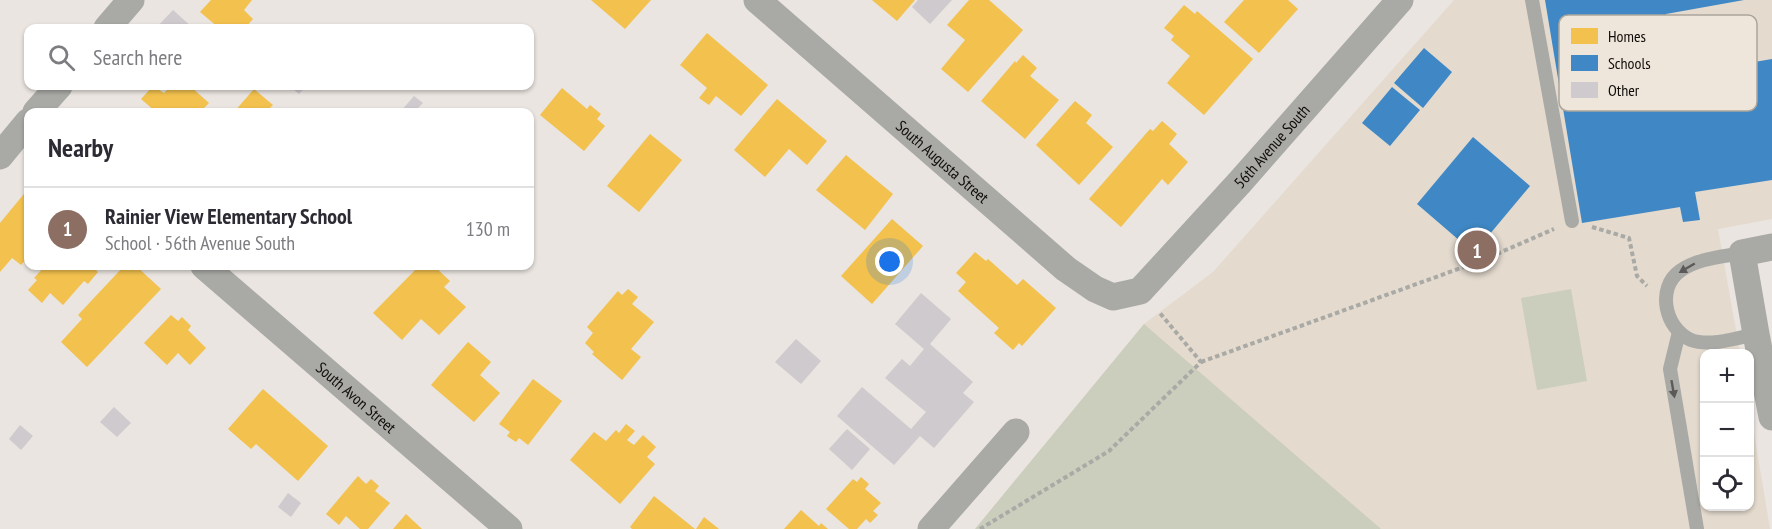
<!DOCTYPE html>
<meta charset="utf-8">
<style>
:root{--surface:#fff;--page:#f7f7f7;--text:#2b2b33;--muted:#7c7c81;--line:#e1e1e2;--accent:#0b8043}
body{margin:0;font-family:"PT Sans Narrow",sans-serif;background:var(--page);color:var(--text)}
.controls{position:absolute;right:18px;bottom:18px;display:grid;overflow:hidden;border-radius:12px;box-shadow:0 2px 4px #0004}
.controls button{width:54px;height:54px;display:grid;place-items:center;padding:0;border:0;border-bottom:2px solid var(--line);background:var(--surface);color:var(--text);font:30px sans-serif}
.you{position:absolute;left:890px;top:262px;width:21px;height:21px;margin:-15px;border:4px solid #fff;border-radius:50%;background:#1a73e8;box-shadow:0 0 0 9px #1a73e833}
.badge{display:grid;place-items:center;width:39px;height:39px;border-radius:50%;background:var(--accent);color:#fff;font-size:20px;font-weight:700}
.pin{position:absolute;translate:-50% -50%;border:3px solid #fff;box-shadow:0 2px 6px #0006}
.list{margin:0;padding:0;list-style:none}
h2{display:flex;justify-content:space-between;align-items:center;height:78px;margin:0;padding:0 24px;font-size:26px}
h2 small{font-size:20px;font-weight:400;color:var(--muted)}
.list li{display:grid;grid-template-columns:39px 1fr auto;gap:18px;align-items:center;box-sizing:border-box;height:84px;padding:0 24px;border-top:2px solid var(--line)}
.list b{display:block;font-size:22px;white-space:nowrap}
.list p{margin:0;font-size:20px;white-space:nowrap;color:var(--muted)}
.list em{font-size:20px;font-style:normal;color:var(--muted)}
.icon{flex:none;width:33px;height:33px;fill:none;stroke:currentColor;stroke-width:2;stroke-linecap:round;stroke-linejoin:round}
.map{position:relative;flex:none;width:1772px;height:529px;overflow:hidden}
.search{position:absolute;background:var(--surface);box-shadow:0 2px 4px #0004;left:24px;top:24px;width:510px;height:66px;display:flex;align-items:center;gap:15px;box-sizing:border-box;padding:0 21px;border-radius:12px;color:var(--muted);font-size:22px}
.panel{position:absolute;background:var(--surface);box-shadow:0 2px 4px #0004;left:24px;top:108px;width:510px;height:162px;border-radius:12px}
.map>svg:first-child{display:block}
.built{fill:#e4dace}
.green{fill:#cbcebc}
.homes{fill:#f2c14e}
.schools{fill:#3f88c5}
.building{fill:#cfcace}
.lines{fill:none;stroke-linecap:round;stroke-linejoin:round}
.path{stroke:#a9a9a5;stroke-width:4;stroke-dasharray:4.5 3;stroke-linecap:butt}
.lane{stroke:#a9a9a6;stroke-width:14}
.street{stroke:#a9a9a6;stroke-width:27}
.oneway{fill:#5c5a58}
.labels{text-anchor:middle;stroke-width:6;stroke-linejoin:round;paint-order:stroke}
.street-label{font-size:16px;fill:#0f0c09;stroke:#efe6db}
.key{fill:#efe6db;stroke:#aca59c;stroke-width:1.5}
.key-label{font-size:16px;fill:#0f0c09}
</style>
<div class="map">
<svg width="1772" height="529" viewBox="0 0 1772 529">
<rect width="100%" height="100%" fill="#eae5e0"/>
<polygon class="built" points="1454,0 1772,0 1772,219 1718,229 1740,353 1704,354 1704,506 1750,506 1750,409 1770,529 975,529 1144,324 1213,272"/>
<g class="green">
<polygon points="1571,289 1587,381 1537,390 1521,298"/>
<polygon points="1144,324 1381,529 975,529"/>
</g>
<g class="homes">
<polygon points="211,0 252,0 244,10 253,19 245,28 219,28 200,12"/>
<polygon points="591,0 651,0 625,29"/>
<polygon points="872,0 915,0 897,21"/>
<polygon points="969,0 989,0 1023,30 968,92 941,69 965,40 947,25"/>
<polygon points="1244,0 1288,0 1298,9 1259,53 1224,22"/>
<polygon points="1184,5 1195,14 1197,11 1253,59 1204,115 1167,83 1190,56 1171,40 1174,36 1164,28"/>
<polygon points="707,33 768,85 741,116 716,96 709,105 699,98 707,88 680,65"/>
<polygon points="1023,55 1037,68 1030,76 1059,100 1025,139 981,101 1015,61 1016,63"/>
<polygon points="153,86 164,93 171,86 192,86 191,87 209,103 200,112 156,112 141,99"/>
<polygon points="562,88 587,109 590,105 601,114 597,119 605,126 584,151 540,115"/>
<polygon points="254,89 273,105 266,112 234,112"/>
<polygon points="777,99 827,141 807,165 789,149 765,177 734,150"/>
<polygon points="1075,101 1092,115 1086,123 1113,147 1079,185 1036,145"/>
<polygon points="1162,121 1177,134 1169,144 1188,162 1168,185 1162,179 1121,227 1089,199 1150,129 1153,131"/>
<polygon points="650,134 682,160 639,212 607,186"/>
<polygon points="846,155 893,194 865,230 816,190"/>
<polygon points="28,189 28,257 21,265 12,258 0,272 0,223"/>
<polygon points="892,219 923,246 872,304 841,276"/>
<polygon points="975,252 986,261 988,259 1017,285 1023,279 1056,308 1022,346 1019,343 1013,350 994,333 999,328 958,291 966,282 956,273"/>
<polygon points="45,266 97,266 95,269 98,272 88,284 84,281 63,305 50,293 42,303 28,290 37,280 34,278"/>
<polygon points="124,266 136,266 161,289 87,367 61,342 82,319 78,315"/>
<polygon points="419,266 423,269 426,266 434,266 450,281 444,287 466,307 439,335 421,319 402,340 373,313"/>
<polygon points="628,289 638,297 632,304 654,322 631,349 641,357 622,380 592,354 594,352 585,343 593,333 587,327 618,291 622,295"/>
<polygon points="171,315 178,321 182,317 191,326 188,330 206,348 190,365 178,353 167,365 144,343"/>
<polygon points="468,342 491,362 480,375 500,393 474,422 431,385"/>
<polygon points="533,379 562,401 528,445 519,438 516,442 507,436 510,432 499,424"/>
<polygon points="263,389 328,446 298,481 256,444 251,449 228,429"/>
<polygon points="626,424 635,431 627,440 634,445 643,435 656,447 647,457 655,464 620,504 570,460 594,432 606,441 616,430 619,433"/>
<polygon points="358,476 366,484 371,479 379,486 375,491 390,503 368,529 360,529 346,516 339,525 326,514"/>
<polygon points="861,477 869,484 865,489 881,503 873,511 878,515 870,523 866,519 857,529 849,529 826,509 853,479 857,482"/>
<polygon points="654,496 695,529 632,529 630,527"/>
<polygon points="801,510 819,526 821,523 828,529 784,529"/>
<polygon points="406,514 422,529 393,529"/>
<polygon points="704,517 719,529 696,529"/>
</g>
<g class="schools">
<polygon points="1545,0 1744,0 1666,14 1678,82 1684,81 1683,74 1772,59 1772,180 1695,192 1700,220 1683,222 1680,207 1582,223"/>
<polygon points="1424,48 1452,72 1423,108 1394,83"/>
<polygon points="1392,87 1420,110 1390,146 1362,123"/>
<polygon points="1473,137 1530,186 1474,253 1417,204"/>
</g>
<g class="building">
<polygon points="918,0 952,0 930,24 912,7"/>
<polygon points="173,10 193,28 156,28"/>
<polygon points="289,86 306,86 299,94"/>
<polygon points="414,96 423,103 414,112 400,112"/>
<polygon points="921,293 951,319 930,344 973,382 963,393 974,402 934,448 920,436 894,465 837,416 862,387 911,429 926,412 885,378 902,359 910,366 924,349 895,324"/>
<polygon points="796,339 821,361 801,384 775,362"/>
<polygon points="114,407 131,423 117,437 100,422"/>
<polygon points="20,425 33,436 21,450 9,439"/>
<polygon points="847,429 870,449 852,470 829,449"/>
<polygon points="288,493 301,503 291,517 278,507"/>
</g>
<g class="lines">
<g class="path">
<polyline points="1592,227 1629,238 1637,276 1647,286"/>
<polyline points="1201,362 1483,260 1554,229"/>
<polyline points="980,529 1109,451 1201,362 1159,312"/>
</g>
<g class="lane">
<polyline points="1532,0 1572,221"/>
<path d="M 1742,253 C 1722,257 1698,258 1680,271 C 1656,288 1665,329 1691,340 C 1709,347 1738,338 1756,334"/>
<polyline points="1679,332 1670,369 1697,529"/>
</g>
<g class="street">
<path id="s1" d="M 757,0 L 1066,269 L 1095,289 L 1113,297 L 1140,291 L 1240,182 L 1400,0"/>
<polyline points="107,28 131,0"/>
<polyline points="36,112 59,86"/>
<polyline points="0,156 28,122"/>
<polyline points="1772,247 1742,253 1756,334 1772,417"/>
<path id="s2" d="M 204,266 L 509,529"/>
<polyline points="931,529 1016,432"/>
</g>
</g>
<defs><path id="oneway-solid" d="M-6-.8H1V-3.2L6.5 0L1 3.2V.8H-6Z" transform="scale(1.5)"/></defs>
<g class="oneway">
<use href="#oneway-solid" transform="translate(1687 268) rotate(150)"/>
<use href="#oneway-solid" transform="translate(1673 389) rotate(80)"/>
</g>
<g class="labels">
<g class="street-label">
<text dy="6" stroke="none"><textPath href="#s1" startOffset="688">56th Avenue South</textPath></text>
<text dy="6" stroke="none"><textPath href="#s1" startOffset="246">South Augusta Street</textPath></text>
<text dy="6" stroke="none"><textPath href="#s2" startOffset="201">South Avon Street</textPath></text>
</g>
</g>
<rect x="1559" y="15" width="198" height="96" rx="9" class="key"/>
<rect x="1571" y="28" width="27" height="16" fill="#f2c14e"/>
<rect x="1571" y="55" width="27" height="16" fill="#3f88c5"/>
<rect x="1571" y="82" width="27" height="16" fill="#cfcace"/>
<g class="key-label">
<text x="1608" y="42">Homes</text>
<text x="1608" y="69">Schools</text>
<text x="1608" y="96">Other</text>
</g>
</svg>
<div class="controls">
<button>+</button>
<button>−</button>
<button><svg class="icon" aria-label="locate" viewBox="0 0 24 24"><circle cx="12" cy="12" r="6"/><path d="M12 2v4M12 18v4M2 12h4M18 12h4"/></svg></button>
</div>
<div class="you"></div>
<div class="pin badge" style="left:1477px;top:250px;background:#8d6e63">1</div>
<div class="search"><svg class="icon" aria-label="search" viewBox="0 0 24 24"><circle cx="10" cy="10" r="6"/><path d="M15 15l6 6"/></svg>Search here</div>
<section class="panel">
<h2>Nearby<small></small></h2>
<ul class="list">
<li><span class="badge" style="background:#8d6e63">1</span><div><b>Rainier View Elementary School</b><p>School · 56th Avenue South</p></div><em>130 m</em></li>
</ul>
</section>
</div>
